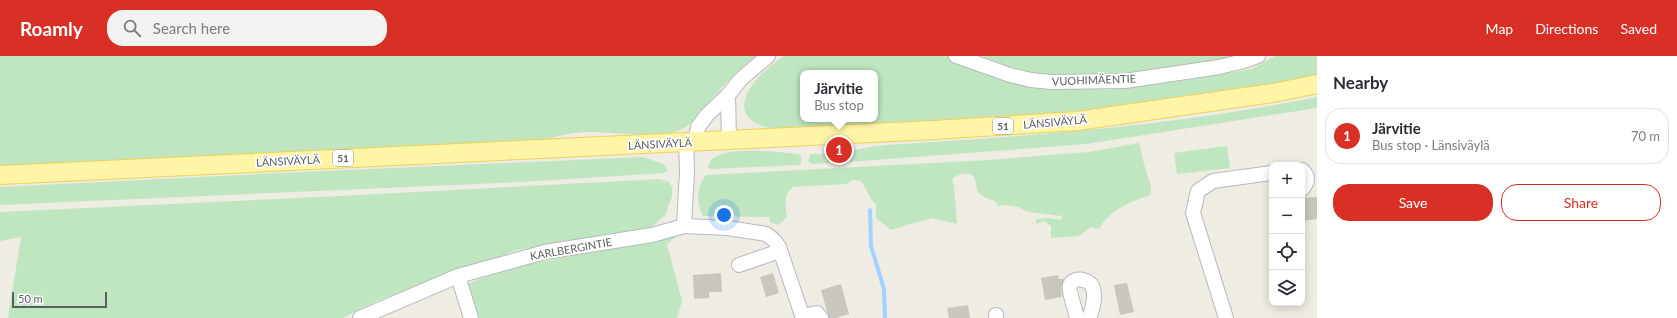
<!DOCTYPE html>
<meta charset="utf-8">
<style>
:root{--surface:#fff;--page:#f2f2f3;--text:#2b2b33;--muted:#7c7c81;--line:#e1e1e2;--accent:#d93025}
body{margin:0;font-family:Lato,sans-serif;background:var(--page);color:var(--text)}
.controls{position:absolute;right:12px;bottom:12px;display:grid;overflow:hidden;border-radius:8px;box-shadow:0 2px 10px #0003}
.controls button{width:36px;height:36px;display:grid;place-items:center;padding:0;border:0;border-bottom:1px solid var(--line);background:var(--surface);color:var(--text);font:20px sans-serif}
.scale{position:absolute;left:12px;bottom:10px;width:95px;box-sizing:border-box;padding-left:4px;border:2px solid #5b5f64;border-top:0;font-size:11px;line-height:14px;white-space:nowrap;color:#5b5f64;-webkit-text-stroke:3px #fff;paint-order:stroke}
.you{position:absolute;left:724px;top:159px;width:14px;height:14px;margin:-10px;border:3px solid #fff;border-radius:50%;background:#1a73e8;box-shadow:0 0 0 6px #1a73e833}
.badge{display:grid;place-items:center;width:26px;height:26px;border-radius:50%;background:var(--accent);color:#fff;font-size:13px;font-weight:700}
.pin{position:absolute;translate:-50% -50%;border:2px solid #fff;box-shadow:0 1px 4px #0006}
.popup{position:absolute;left:800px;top:14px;width:78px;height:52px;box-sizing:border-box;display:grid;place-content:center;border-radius:8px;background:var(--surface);filter:drop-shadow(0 1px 3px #0005);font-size:13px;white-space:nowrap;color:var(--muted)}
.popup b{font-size:15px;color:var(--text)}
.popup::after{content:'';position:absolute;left:50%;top:100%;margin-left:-8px;border:8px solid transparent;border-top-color:var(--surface)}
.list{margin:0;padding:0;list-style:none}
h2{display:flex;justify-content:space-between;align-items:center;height:52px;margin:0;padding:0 16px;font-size:17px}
h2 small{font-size:13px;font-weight:400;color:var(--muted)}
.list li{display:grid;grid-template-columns:26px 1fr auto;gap:12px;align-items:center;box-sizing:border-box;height:56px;margin:0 8px 8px;padding:0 8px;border:1px solid var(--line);border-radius:16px}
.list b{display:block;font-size:15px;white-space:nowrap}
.list p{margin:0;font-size:13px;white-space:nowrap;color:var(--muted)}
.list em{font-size:13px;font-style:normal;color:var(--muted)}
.actions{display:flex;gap:8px;padding:12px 16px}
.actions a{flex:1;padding:9px 0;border:1px solid var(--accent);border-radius:16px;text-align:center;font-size:14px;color:var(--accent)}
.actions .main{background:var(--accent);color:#fff}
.icon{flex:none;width:22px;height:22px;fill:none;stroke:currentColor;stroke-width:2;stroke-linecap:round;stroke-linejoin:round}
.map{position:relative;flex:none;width:1317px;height:262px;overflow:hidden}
header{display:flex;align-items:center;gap:24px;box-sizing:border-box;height:56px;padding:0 20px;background:var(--accent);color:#fff}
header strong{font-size:19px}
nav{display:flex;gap:22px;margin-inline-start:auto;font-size:14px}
.search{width:280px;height:36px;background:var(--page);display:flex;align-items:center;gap:10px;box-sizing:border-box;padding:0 14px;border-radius:16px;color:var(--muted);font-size:15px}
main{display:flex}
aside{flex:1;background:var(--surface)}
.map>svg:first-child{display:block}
.green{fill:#bfe6c1;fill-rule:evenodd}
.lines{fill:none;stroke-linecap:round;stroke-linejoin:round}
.stream{stroke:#a2d2ff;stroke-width:4}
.building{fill:#c9c6c0}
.minor-casing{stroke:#b6b9bd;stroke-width:16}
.major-casing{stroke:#f3cf57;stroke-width:20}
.minor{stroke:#fff;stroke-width:14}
.major{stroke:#fff5a7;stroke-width:18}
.labels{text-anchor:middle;stroke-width:3.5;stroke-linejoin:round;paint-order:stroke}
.shield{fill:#fff;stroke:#8c8f92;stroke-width:1}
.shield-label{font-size:10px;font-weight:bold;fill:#5b5f64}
.street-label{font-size:11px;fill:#5b5f64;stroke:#fff}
</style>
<header>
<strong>Roamly</strong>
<div class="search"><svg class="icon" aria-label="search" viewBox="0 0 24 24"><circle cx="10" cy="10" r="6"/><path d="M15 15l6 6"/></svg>Search here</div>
<nav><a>Map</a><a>Directions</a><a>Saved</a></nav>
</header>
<main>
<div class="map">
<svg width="1317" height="262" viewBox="0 0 1317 262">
<rect width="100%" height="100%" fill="#eeece3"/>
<g class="green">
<path d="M 0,0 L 756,0 C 738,13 723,31 708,47 C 701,56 693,68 682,73 C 661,83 613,76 589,76 C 570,76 552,82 535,86 L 0,112 Z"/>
<path d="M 784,0 L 947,0 L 1027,29 L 1108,34 L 1192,23 L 1252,13 L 1275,0 L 1317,0 L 1317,20 C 1248,32 1180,43 1111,52 C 1003,65 893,68 784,74 C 717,68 747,24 784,0 ZM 803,17 L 875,17 L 875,63 L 803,63 Z"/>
<polygon points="982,0 1244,0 1127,20 1052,22 1019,15"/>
<path d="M 1317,41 L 1317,52 L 1086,88 L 848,106 L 811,108 L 808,105 L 811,98 C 821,98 832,99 841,97 C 856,94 871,90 886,89 C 1031,80 1175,70 1317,41 Z"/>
<path d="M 1139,87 L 1145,112 L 1151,129 L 1150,139 C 1130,146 1109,154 1099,173 L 1091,171 L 1079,180 L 1051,182 L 1051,170 L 1044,165 L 1036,168 L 1036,163 L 1049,162 L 1061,164 L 1062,160 L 1028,156 L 1018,151 L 1004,149 L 998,150 L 995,145 C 990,143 985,142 981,139 C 972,132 981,115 963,118 C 959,119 955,120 952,123 L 954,130 L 957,168 L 933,162 L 910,168 L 891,174 L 876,162 L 876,149 C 869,142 867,133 861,125 L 853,124 L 846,128 L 793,131 C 783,139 785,149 787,161 L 778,169 L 770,166 L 769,161 L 703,160 C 696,146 696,132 706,119 L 989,104 L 1089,96 Z"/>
<polygon points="1227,90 1230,112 1177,118 1174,97"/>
<path d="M 767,95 L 799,98 L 801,100 L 801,107 L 799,109 L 710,113 L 708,112 C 710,91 752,95 767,95 Z"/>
<polygon points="643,101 664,108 668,115 664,117 521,126 0,149 0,131 280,117"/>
<polygon points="660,123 669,126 672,131 672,141 665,159 653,170 638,175 589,184 517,194 377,245 343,262 8,262 21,181 0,185 0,156 340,140"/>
<polygon points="677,180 667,188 682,245 677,262 478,262 470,258 463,229 515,211 665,181"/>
</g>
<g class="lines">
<polyline class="stream" points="870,154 871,190 884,233 885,262"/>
</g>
<g class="building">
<polygon points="1317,141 1317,163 1302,165 1302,142"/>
<polygon points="721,217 722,236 709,236 709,242 694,243 693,219"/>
<polygon points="773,217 779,237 766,241 760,221"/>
<polygon points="1058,219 1059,223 1064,223 1061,231 1062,241 1045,244 1041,222"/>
<polygon points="1127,227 1134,256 1120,259 1114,229"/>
<polygon points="841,228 849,258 836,262 829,262 821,234"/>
<polygon points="968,249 970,262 949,262 947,252"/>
</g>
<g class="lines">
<defs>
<g id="minor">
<polyline points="956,0 1010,19 1031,24 1051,26 1125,25 1219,11 1244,5 1258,0"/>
<polyline points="728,39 729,84"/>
<polyline points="695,86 698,71 707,59 728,39 741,23 768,0"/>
<path d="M 1302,114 C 1309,120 1308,127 1302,133"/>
<polyline points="684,170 728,172 766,178 774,184 779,191 803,262"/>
<polyline points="739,209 780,195"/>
<polyline points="458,220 471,262"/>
<polyline points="996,259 996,262"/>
<polyline points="802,260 817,257 821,262"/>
<polyline points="360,262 458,220 545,196 652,179 684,170 687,116 686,86"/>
<path d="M 1077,262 C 1076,255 1068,235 1070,229 C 1074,220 1090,223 1093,232 C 1096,242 1093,252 1089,262"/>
<polyline points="1226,262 1193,157 1198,135 1213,125 1272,117"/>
</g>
<polyline id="major" points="0,119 934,74 1077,65 1273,37 1317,28"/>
</defs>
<use href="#minor" class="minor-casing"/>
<use href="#major" class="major-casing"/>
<use href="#minor" class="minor"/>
<use href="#major" class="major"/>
</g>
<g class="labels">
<g class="shield">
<rect x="993" y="62" width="20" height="16" rx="3"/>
<rect x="333" y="94" width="20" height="16" rx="3"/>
</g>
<g class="shield-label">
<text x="1003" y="74">51</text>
<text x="343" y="106">51</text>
</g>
<g class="street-label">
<text transform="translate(1094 24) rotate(-2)" y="4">VUOHIMÄENTIE</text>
<text transform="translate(1055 66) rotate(-5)" y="4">LÄNSIVÄYLÄ</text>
<text transform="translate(660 88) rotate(-3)" y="4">LÄNSIVÄYLÄ</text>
<text transform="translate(288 105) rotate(-3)" y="4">LÄNSIVÄYLÄ</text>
<text transform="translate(571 193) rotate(-10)" y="4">KARLBERGINTIE</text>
</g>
</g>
</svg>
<div class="controls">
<button>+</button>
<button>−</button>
<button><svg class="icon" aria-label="locate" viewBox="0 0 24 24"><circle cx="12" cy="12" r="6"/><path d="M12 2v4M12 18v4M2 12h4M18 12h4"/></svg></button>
<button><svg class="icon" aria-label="layers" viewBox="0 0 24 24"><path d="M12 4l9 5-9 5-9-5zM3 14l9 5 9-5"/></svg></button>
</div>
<div class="scale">50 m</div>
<div class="you"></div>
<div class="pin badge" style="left:839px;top:94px">1</div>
<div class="popup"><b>Järvitie</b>Bus stop</div>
</div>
<aside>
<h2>Nearby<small></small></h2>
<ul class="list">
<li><span class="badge">1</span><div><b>Järvitie</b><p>Bus stop · Länsiväylä</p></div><em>70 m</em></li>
</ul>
<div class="actions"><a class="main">Save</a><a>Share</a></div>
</aside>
</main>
